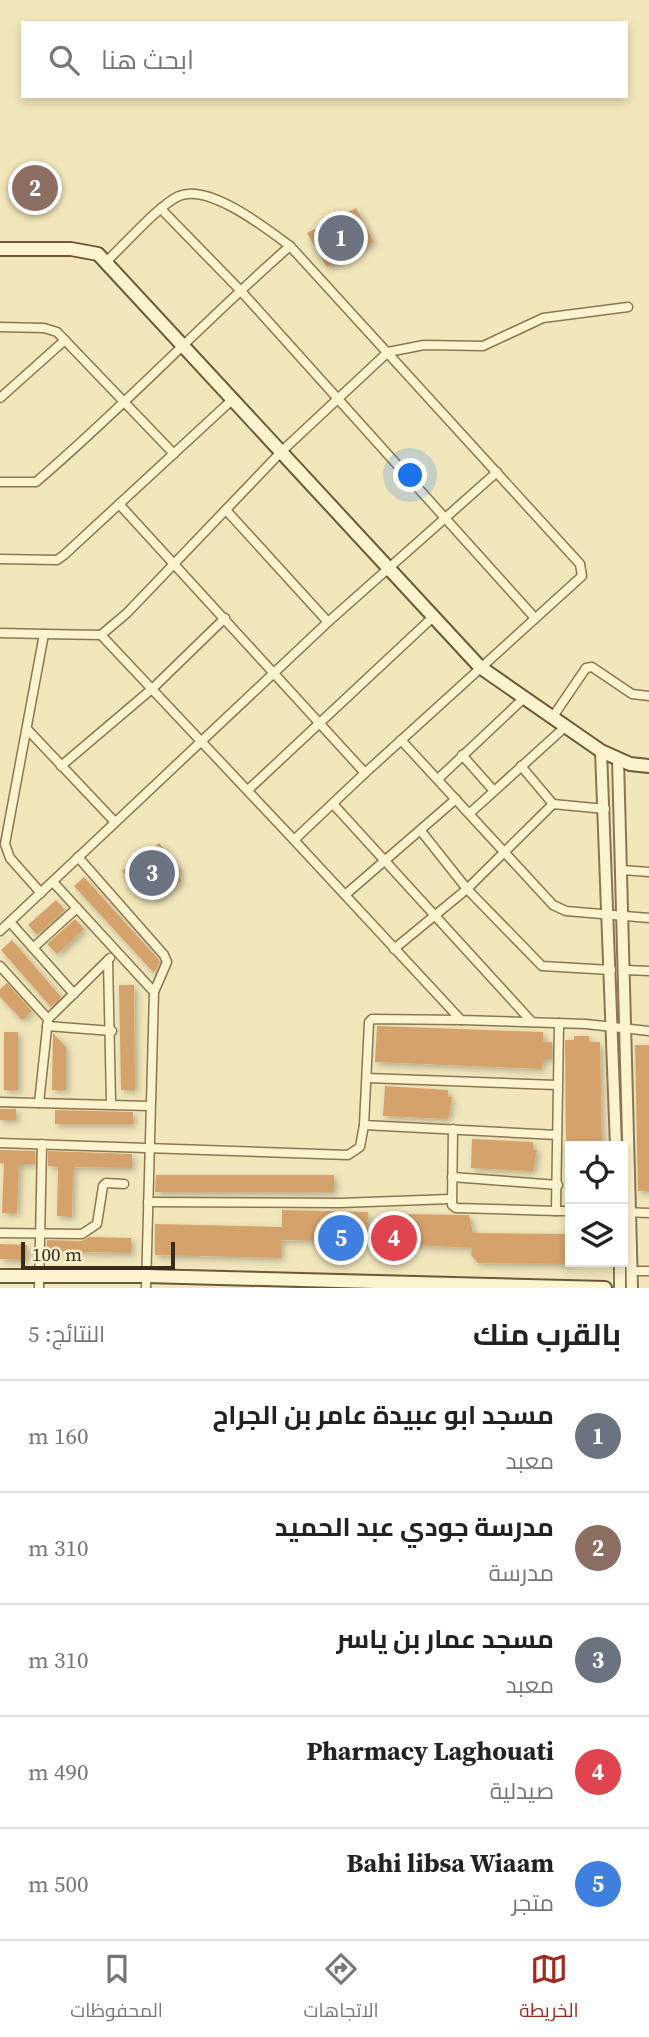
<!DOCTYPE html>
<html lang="ar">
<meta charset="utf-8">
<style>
:root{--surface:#fff;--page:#f6f6f6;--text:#222;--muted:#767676;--line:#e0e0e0;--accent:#a0291d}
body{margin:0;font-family:"Source Serif 4",Cairo,serif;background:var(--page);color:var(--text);direction:rtl}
.controls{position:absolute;right:21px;bottom:21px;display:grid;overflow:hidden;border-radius:0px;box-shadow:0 4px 10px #0003}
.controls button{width:63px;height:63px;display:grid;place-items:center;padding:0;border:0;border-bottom:2px solid var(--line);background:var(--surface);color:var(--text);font:35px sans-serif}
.scale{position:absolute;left:21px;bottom:18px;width:154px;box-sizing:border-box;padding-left:7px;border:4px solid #382c1a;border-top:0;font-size:19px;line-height:24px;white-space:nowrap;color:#382c1a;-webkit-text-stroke:5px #f9f0cb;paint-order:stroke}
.you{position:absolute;left:411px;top:476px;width:24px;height:24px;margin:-18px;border:5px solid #fff;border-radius:50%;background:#1a73e8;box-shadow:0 0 0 10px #1a73e833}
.badge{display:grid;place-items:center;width:46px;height:46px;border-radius:50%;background:var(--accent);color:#fff;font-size:23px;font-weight:700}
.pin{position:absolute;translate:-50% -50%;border:4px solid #fff;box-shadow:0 2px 7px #0006}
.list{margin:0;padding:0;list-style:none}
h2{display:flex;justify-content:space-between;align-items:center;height:91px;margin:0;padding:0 28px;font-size:30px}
h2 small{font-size:23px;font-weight:400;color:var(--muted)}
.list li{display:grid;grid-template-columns:46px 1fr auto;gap:21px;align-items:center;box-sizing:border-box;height:112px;padding:0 28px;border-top:2px solid var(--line)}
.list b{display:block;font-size:26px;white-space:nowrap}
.list p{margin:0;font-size:23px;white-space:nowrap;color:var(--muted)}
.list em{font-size:23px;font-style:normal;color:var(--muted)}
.icon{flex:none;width:38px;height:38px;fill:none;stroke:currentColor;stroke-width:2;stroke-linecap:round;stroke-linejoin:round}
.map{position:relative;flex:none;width:649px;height:1288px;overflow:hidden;direction:ltr}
.search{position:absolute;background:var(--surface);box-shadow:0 4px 10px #0003;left:21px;right:21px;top:21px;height:77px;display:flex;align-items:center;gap:18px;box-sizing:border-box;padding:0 24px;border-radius:0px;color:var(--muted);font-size:26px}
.sheet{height:651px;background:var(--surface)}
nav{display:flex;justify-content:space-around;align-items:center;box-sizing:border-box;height:98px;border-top:2px solid var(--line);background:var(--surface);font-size:19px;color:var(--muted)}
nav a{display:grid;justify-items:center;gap:4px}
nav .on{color:var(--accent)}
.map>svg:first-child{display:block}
.building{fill:#d5a26c;filter:url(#shadow)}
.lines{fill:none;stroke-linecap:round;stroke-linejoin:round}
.minor-casing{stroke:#8b7653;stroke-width:11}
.tertiary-casing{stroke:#8b7653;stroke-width:14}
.secondary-casing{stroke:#6c5737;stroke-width:16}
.minor{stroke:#fcf3cf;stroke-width:8}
.tertiary{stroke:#fcf3cf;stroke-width:10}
.secondary{stroke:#fcf3cf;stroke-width:12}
</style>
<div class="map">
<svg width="649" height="1288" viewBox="0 0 649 1288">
<defs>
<filter id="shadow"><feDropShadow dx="3" dy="3" stdDeviation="3.5" flood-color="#0004"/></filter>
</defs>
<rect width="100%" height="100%" fill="#f2e7bb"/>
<g class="building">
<polygon points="356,208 374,242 327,267 307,233"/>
<polygon points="159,843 182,871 177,874 182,881 155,900 150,893 143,898 122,871"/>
<polygon points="84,877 158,959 160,962 154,973 74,886"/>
<polygon points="56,900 65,910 37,935 28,925"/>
<polygon points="75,919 84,929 57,954 47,944"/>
<polygon points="12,940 61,997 51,1007 1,950"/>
<polygon points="7,983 32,1011 22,1020 0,997 0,989"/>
<polygon points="119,985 134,985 135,1090 121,1090"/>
<polygon points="377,1026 543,1032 543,1042 552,1042 552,1059 543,1059 542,1069 375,1062"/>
<rect x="4" y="1032" width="14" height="58"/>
<polygon points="53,1033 66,1047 66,1090 52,1090"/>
<polygon points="574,1036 589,1036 589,1042 600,1042 602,1146 566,1146 565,1040 574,1040"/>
<polygon points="635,1045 649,1045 649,1191 638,1191"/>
<polygon points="385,1086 448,1090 448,1097 452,1097 448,1119 383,1116"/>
<rect x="0" y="1109" width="16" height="11"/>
<polygon points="55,1110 133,1112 133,1124 55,1124"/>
<polygon points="472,1139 533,1142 533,1150 537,1150 533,1171 471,1168"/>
<polygon points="0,1150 35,1151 35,1164 19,1164 17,1213 2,1213 4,1163 0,1163"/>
<polygon points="48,1151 132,1154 132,1168 73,1167 72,1217 57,1216 58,1167 48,1166"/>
<polygon points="156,1175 334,1175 334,1192 155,1192"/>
<polygon points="282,1210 368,1212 367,1242 281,1240 281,1258 155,1255 155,1224 282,1227"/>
<polygon points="392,1214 469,1215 473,1233 570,1234 570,1264 478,1263 471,1255 472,1248 392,1244 386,1237 387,1219 392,1219"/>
<polygon points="89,1237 131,1238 131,1253 46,1251 47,1240 82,1241"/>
<polygon points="0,1244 27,1245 26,1260 0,1259"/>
</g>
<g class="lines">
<defs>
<g id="minor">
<polyline points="162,210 240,290 534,617"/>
<path d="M 107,261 C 124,245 160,204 179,196 C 209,183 267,229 290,246 L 580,564 L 582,576 L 365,773 L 119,504"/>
<polyline points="0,327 44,328 57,332 174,454"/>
<polyline points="0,398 65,340"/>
<path d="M 0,482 L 36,482 C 124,407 203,322 290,246"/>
<polyline points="226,510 328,622"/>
<polyline points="0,559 57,560 64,555 233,399"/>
<polyline points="0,633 44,634 5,844 10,858 41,893"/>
<polyline points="44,634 101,635 294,840"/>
<polyline points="101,635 127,613 282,451 388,352 424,345 483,346 543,318 628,307"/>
<polyline points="552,718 586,668 592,667 632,694 649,696"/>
<polyline points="27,729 114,821"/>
<polyline points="401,740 553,905 566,911 649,918"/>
<polyline points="462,755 494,791"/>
<polyline points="61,766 153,688 225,618"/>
<polyline points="521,766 553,804"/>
<polyline points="365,773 294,840 461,1020 586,1024 649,1031"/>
<polyline points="438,779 524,698"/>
<polyline points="248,790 433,617"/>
<polyline points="333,804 532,1022"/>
<polyline points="470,813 565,727"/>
<polyline points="421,831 467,889 542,966 611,970"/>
<polyline points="78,857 164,955 167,962 154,992"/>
<polyline points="622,870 649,872"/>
<polyline points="53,882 154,992 146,1288"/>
<polyline points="345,895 456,799"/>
<polyline points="10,922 74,994"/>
<polyline points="0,931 328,622 497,472"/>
<polyline points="33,948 77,908"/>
<polyline points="394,949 467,889 553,804 605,809"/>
<polyline points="108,960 111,1103"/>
<polyline points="0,966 48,1019 39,1103"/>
<polyline points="626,970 649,971"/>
<polyline points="48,1019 110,958"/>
<polyline points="461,1020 372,1019 369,1022 364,1125 557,1135"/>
<polyline points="559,1023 556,1211 570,1211"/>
<polyline points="47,1026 112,1031"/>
<polyline points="367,1078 556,1085"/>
<polyline points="0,1102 149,1106"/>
<polyline points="453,1129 452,1205 456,1208 556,1211"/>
<polyline points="0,1143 348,1155 360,1147 364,1125"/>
<polyline points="452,1177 558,1185"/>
<polyline points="148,1202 340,1203 450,1199"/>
<polyline points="623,1212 649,1213"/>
<polyline points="0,1233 82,1234 97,1224 103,1186 106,1183 124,1184"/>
<polyline points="632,1271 649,1271"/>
<polyline points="39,1288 42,1144"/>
</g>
<g id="tertiary">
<polyline points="601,751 616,1146"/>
<polyline points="618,760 632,1288"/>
<polyline points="620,1262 620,1288"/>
</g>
<g id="secondary">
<polyline points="0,249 71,249 98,254 480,667 601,751 630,764 649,766"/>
<polyline points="0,1276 146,1276 605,1288"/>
</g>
</defs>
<use href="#minor" class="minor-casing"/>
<use href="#tertiary" class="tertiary-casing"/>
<use href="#secondary" class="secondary-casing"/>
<use href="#minor" class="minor"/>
<use href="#tertiary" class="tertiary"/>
<use href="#secondary" class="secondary"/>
</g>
</svg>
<div class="controls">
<button><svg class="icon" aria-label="locate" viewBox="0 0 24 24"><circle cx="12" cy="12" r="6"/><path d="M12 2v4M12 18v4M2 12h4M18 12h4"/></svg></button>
<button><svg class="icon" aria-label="layers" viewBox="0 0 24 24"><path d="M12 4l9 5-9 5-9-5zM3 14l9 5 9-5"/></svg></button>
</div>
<div class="scale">100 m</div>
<div class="you"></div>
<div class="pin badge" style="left:341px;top:238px;background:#6b7280">1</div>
<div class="pin badge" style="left:35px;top:188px;background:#8d6e63">2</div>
<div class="pin badge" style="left:152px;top:873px;background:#6b7280">3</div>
<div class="pin badge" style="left:394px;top:1238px;background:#e0444e">4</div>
<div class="pin badge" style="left:341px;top:1238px;background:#3f7fe0">5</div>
<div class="search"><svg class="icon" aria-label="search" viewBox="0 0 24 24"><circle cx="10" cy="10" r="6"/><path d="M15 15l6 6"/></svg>ابحث هنا</div>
</div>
<section class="sheet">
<h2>بالقرب منك<small>النتائج: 5</small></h2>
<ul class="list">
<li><span class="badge" style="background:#6b7280">1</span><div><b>مسجد ابو عبيدة عامر بن الجراح</b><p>معبد</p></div><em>160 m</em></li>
<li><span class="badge" style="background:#8d6e63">2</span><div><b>مدرسة جودي عبد الحميد</b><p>مدرسة</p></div><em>310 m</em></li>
<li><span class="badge" style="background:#6b7280">3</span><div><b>مسجد عمار بن ياسر</b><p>معبد</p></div><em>310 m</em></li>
<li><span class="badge" style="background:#e0444e">4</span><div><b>Pharmacy Laghouati</b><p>صيدلية</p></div><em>490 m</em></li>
<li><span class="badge" style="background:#3f7fe0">5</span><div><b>Bahi libsa Wiaam</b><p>متجر</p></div><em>500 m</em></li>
</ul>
</section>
<nav>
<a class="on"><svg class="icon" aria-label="map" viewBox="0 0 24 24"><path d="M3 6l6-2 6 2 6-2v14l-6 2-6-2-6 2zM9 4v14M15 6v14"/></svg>الخريطة</a>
<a><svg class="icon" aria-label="directions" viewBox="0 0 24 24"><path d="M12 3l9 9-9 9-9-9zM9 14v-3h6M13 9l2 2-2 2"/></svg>الاتجاهات</a>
<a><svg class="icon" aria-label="saved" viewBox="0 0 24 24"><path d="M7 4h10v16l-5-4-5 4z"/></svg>المحفوظات</a>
</nav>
